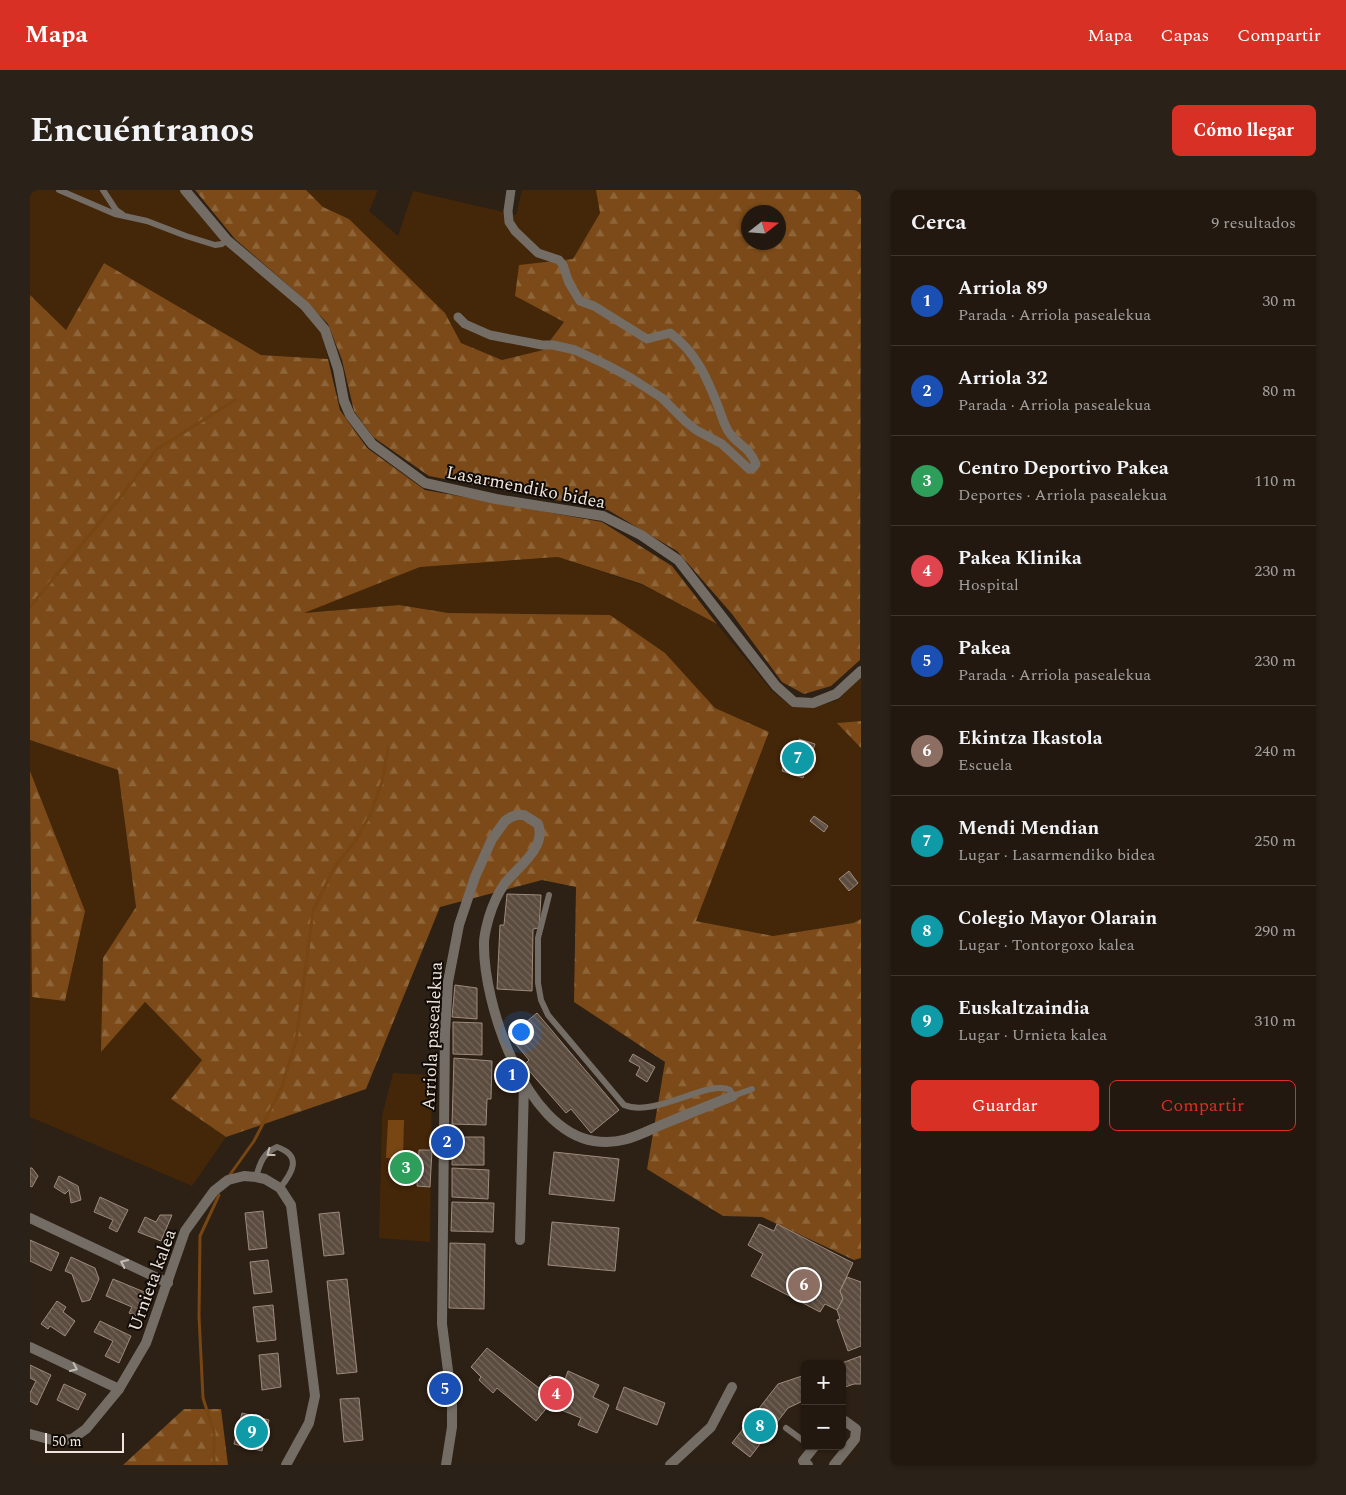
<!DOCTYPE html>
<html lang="es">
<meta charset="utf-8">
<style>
:root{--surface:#22180f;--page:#2a2118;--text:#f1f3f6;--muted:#a2a09e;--line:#3f372f;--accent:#d93025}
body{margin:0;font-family:Spectral,serif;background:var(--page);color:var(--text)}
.controls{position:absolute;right:15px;bottom:15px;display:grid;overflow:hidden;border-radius:8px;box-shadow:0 1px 4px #0004}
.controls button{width:45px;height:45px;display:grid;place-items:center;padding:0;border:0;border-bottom:1px solid var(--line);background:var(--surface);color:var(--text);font:25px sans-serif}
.compass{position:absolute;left:711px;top:15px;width:45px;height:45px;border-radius:50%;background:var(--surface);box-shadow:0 1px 4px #0004;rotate:73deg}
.scale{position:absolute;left:15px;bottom:12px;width:79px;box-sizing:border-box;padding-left:5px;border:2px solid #efe5de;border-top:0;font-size:14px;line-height:18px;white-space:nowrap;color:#efe5de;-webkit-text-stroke:4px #110b06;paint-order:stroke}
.you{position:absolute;left:490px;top:841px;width:18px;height:18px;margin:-12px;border:4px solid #fff;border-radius:50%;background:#1a73e8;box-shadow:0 0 0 8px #1a73e833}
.badge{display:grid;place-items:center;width:32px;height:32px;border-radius:50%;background:var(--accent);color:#fff;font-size:16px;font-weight:700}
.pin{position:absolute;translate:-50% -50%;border:2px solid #fff;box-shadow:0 1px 5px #0006}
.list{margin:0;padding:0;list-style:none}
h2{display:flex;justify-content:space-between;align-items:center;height:65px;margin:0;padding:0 20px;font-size:21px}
h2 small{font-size:16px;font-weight:400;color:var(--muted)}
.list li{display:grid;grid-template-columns:32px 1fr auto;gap:15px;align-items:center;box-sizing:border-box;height:90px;padding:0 20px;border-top:1px solid var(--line)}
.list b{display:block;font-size:19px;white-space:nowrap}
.list p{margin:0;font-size:16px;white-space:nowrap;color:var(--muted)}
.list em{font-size:16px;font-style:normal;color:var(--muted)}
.actions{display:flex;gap:10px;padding:15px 20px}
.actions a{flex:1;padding:11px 0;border:1px solid var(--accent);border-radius:8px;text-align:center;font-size:18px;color:var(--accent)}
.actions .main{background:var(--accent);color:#fff}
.map{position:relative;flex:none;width:831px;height:1275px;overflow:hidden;border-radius:8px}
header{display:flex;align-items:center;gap:30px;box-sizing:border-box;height:70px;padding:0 25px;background:var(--accent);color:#fff}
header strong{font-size:24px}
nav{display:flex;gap:28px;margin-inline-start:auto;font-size:18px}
.intro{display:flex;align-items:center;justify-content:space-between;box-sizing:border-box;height:120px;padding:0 30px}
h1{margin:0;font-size:35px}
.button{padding:12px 22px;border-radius:8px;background:var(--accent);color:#fff;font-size:18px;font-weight:700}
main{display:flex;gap:30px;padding:0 30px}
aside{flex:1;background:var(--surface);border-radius:8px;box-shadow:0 1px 4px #0004}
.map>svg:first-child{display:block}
.grass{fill:#442608}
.forest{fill:url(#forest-firs);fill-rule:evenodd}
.water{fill:#774613}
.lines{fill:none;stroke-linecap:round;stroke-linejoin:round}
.stream{stroke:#774613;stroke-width:3}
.building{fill:url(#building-back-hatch);stroke:#9d8b7d}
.service{stroke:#746d66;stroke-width:6}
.pedestrian{stroke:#746d66;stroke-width:9}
.minor{stroke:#746d66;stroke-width:10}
.oneway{stroke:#c4bbb4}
.labels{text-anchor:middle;stroke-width:4;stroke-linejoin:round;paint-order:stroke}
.street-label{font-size:18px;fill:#efe5de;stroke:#110b06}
</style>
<header>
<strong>Mapa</strong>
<nav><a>Mapa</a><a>Capas</a><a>Compartir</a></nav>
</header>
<div class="intro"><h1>Encuéntranos</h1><a class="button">Cómo llegar</a></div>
<main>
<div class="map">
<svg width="831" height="1275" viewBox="0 0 831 1275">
<defs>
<pattern id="forest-firs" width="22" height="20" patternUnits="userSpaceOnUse" patternTransform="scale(1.25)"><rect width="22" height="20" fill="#7b4a18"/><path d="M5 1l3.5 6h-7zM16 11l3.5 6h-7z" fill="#8e6439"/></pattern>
<pattern id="building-back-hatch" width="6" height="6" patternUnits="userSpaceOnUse" patternTransform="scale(1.25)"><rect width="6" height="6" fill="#5b4c3f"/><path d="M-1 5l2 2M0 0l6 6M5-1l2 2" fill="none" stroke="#73665a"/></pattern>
</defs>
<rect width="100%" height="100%" fill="#2d2014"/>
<g class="grass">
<path d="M 0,0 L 150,0 C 166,20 181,41 200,59 C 226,85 278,112 292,146 C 295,153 296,161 298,169 L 231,165 L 74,73 L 36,140 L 0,105 Z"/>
<polygon points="276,0 348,0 339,21 368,46 383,1 486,25 492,0 566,0 570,23 543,69 485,106 534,132 513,160 472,170 431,153 415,123 319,29 293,17"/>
<polygon points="528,367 615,396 687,434 742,501 762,517 786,517 808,510 831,486 831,531 808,533 831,558 831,729 823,733 743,746 666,731 739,542 685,518 635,463 369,415 272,423 390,377"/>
<polygon points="0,550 88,580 106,717 73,768 72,861 114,812 173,870 141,909 196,947 162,996 0,927 0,727 55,721 0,581"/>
<polygon points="363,883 402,885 400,1052 349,1048 352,926"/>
</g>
<g class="forest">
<path d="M 165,0 L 276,0 L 293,17 L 319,29 L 415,123 L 431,153 L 472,170 L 513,160 L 534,132 L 485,106 L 489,75 L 543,69 L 570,23 L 566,0 L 831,0 L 830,470 L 801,496 L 774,504 L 752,492 L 702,424 L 647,361 L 578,320 L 399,286 L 343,247 L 324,221 L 312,170 L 298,134 L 273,108 L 205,49 ZM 718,22 L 748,22 L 748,52 L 718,52 Z"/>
<polygon points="74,73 231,165 298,169 310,220 337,258 395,300 572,332 642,376 687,434 612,394 528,367 390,377 274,423 369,415 418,423 580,425 635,463 685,518 739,542 666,731 743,746 823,733 831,729 831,1068 824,1070 732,1027 693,1026 617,979 635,872 544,812 546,697 512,690 410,717 336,899 196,947 141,909 172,870 115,812 71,862 73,768 106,717 88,580 0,550 0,105 36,140"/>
<polygon points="831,531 831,558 807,533"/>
<polygon points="0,581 55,721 35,811 2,807"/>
<polygon points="154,1219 191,1219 198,1275 93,1275"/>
</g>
<polygon class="water" points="358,930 374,930 373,969 356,968"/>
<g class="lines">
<g class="stream">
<polyline points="0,417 89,309 126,260 205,210"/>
<polyline points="199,986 224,951 251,899 266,851 283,721 305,676 324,653 340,625 352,592 358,558"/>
<polyline points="184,1275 184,1242 173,1208 169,1126 170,1046 189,1005"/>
</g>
</g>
<g class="building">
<polygon points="769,549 785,554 773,588 752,581 762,554 767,556"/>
<polygon points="784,626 798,636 794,642 780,631"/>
<polygon points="819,681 828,693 819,701 809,689"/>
<polygon points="477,704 511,705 509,738 503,739 502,801 467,799 470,735 474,735"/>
<polygon points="425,795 447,798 447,829 422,827"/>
<polygon points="507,823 589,920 561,943 541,919 536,923 494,875 499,870 479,846"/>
<polygon points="423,832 452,833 452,865 423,864"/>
<polygon points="603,864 625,877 617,892 606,885 610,877 599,871"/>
<polygon points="424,868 462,871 461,909 457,909 456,935 422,934"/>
<polygon points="423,947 454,947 454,975 422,975"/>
<polygon points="389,960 402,960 400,997 387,996"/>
<polygon points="524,962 589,969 584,1011 519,1004"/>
<polygon points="0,978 2,978 8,986 2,997 0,996"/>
<polygon points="422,978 459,980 458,1009 422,1007"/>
<polygon points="29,986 48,996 51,1010 41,1013 39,1000 35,1004 24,997"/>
<polygon points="70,1007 98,1020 87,1042 79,1038 83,1030 64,1022"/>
<polygon points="422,1012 464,1013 463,1042 421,1041"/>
<polygon points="233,1021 237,1058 219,1060 215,1023"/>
<polygon points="309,1022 314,1064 294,1066 289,1024"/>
<polygon points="130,1025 142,1025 131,1051 108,1042 115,1027 126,1032"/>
<polygon points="522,1032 589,1038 585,1081 518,1075"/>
<polygon points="729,1034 744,1041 747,1034 823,1073 810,1101 813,1109 807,1120 795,1114 790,1122 721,1086 733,1064 718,1055"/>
<polygon points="0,1050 29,1063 21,1081 0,1071"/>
<polygon points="420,1053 455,1054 454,1119 419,1118"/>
<polygon points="41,1067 65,1078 69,1089 60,1110 52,1112 42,1084 35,1081"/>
<polygon points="238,1070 242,1102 224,1104 220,1072"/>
<polygon points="817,1087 831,1092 831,1156 818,1161 807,1130 810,1129 807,1120 813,1109 810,1101"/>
<polygon points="83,1089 119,1104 109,1127 99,1123 102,1117 76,1106"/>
<polygon points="317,1089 327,1182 307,1184 297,1091"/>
<polygon points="27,1111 36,1117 33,1122 45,1131 35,1146 20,1136 18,1139 11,1134"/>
<polygon points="243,1115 246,1150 227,1152 223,1117"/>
<polygon points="70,1131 101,1146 89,1173 75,1166 83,1151 64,1142"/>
<polygon points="457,1158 509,1198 520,1185 533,1195 538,1181 569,1195 563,1207 579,1215 567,1243 548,1235 551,1228 519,1215 506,1231 467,1198 463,1203 449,1190 451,1187 441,1177"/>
<polygon points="248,1163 251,1197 232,1200 229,1165"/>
<polygon points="831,1166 831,1194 824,1194 812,1198 812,1174 809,1174"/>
<polygon points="0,1175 21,1185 7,1215 0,1211 0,1203 6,1191 0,1188"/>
<polygon points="775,1185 775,1210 758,1218 720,1267 702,1253 748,1194"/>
<polygon points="34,1194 56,1204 48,1220 27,1210"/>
<polygon points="594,1197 635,1213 627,1235 586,1219"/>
<polygon points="329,1208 333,1250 314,1252 310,1209"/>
<polygon points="212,1223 239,1230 232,1261 204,1254"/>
</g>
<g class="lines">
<g class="service">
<polyline points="29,0 85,24 117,31 156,46 185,55 192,54 197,50"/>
<polyline points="73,0 86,20 92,24"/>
<path d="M 519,705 L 508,748 L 508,793 L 511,810 L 518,825 L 594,915 C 626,928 677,889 700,900 L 703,906 L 722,899"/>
<path d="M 226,987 C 230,973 233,963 247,957 C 273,966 262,983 250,998"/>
<polyline points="756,1238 775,1252"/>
</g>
<path class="pedestrian" d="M 428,127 L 435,134 L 460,145 L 512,155 L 523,155 L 545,160 L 577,175 L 601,188 L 632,208 L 655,231 L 666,240 L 692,254 L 719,279 L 723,278 L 726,274 C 719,257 711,257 701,245 C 694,237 692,226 688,216 C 677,188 666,162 640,143 L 617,149 L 564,116 L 550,111 L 539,93 L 533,75 L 529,70 L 508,63 L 485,41 L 479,32 L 478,21 L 481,0"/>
<g class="minor">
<polyline points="155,0 197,50 275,116 295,140 308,179 314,211 320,225 342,254 395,293 466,309 573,326 611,345 648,370 746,496 764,512 783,513 806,504 831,481"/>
<polyline points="0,1028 138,1093"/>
<polyline points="490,1050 494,895"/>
<polyline points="0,1157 89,1199"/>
<polyline points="0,1244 26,1251 42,1249 56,1239 89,1199 116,1153 155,1041 184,1001 198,990 214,986 226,987 235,989 250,998 261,1015 285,1206 279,1233 256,1275"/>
<path d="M 416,1275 L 422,1237 L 422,1212 L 412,1134 L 415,843 L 418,792 L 429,735 L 445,687 L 462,649 L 475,631 L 481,627 L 487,625 L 494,625 L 508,634 C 517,657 488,677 475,693 C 468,703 463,714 459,727 C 457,735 454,744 454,753 C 453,814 495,940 564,951 C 592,956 612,943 636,933 C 658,924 680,915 703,906"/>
<polyline points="640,1275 681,1237 702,1197"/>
<polyline points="778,1275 773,1271 785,1256"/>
<polyline points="804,1275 825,1249 826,1239 815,1231 812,1232"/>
</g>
</g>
<defs><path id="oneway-chevron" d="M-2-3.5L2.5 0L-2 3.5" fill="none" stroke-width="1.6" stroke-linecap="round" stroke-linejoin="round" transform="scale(1.25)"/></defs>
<g class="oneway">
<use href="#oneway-chevron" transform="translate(240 963) rotate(143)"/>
<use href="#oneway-chevron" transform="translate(94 1073) rotate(-155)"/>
<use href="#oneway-chevron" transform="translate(44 1178) rotate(25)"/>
</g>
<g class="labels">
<g class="street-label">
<text transform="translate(496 297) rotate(11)" y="6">Lasarmendiko bidea</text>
<text transform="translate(402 846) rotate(-87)" y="6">Arriola pasealekua</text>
<text transform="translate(122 1090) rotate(-70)" y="6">Urnieta kalea</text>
</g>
</g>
</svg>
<div class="controls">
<button>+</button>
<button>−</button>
</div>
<svg class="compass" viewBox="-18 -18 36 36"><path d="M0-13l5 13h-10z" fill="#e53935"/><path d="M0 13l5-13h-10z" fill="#a2a09e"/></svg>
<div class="scale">50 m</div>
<div class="you"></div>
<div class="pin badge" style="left:482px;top:885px;background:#1a4fb4">1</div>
<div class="pin badge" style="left:417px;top:952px;background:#1a4fb4">2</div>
<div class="pin badge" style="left:376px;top:978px;background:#2e9e5b">3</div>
<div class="pin badge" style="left:526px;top:1204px;background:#e0444e">4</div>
<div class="pin badge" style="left:415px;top:1199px;background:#1a4fb4">5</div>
<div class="pin badge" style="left:774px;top:1095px;background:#8d6e63">6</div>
<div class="pin badge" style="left:768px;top:568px;background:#0f9aa8">7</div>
<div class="pin badge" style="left:730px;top:1236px;background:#0f9aa8">8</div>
<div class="pin badge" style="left:222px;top:1242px;background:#0f9aa8">9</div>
</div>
<aside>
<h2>Cerca<small>9 resultados</small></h2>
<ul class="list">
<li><span class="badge" style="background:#1a4fb4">1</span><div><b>Arriola 89</b><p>Parada · Arriola pasealekua</p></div><em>30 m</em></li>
<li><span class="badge" style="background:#1a4fb4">2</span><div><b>Arriola 32</b><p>Parada · Arriola pasealekua</p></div><em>80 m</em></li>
<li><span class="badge" style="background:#2e9e5b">3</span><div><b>Centro Deportivo Pakea</b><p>Deportes · Arriola pasealekua</p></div><em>110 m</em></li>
<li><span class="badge" style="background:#e0444e">4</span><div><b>Pakea Klinika</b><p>Hospital</p></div><em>230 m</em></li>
<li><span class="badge" style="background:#1a4fb4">5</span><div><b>Pakea</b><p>Parada · Arriola pasealekua</p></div><em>230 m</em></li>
<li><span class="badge" style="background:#8d6e63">6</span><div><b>Ekintza Ikastola</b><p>Escuela</p></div><em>240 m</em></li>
<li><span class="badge" style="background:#0f9aa8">7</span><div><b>Mendi Mendian</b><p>Lugar · Lasarmendiko bidea</p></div><em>250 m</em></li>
<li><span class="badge" style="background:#0f9aa8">8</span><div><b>Colegio Mayor Olarain</b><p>Lugar · Tontorgoxo kalea</p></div><em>290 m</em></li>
<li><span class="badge" style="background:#0f9aa8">9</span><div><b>Euskaltzaindia</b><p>Lugar · Urnieta kalea</p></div><em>310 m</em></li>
</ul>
<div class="actions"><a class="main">Guardar</a><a>Compartir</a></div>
</aside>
</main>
